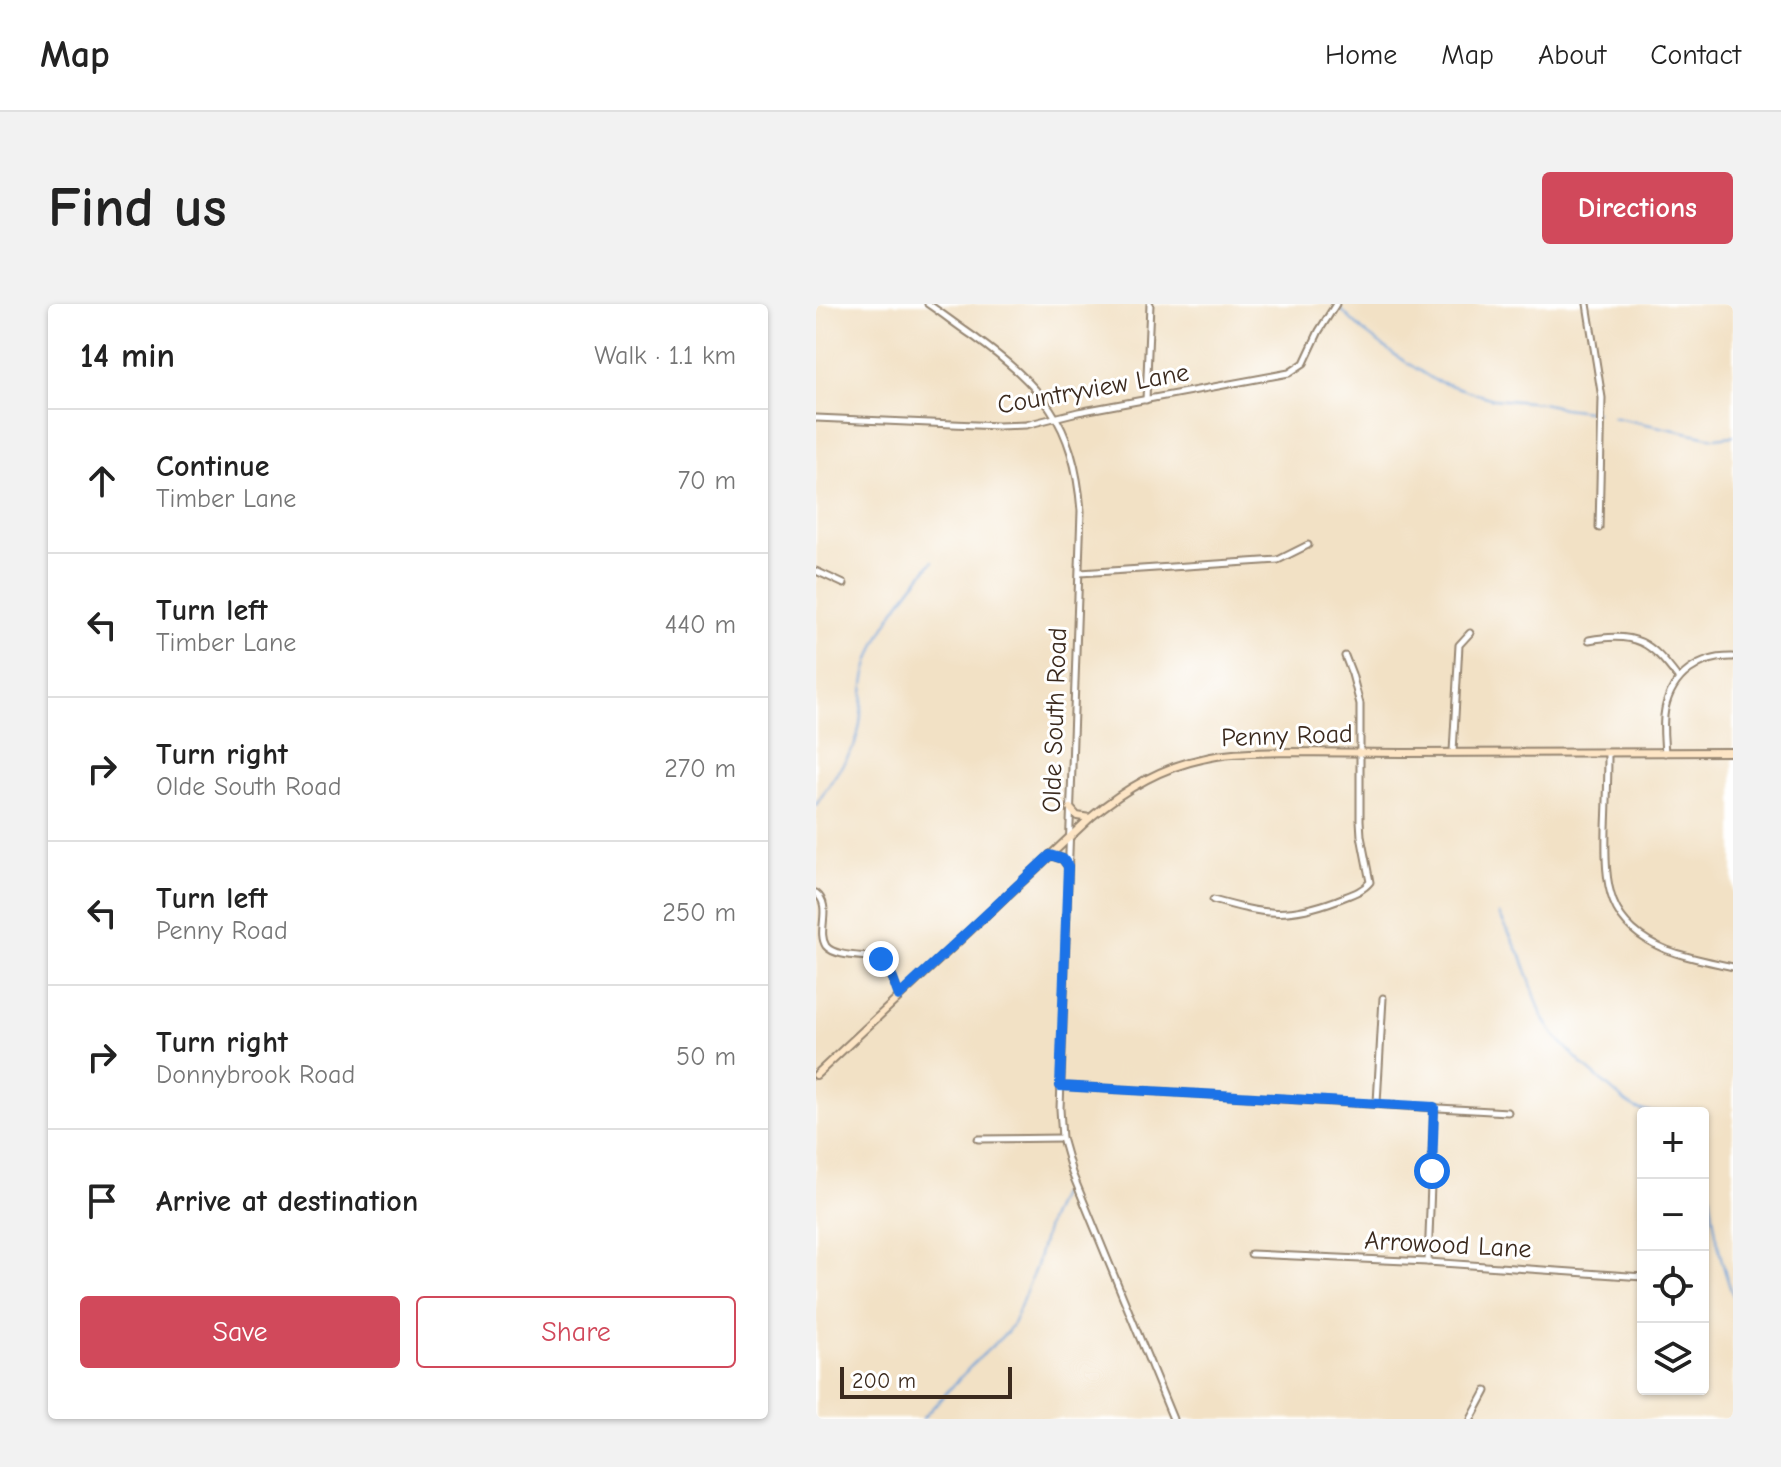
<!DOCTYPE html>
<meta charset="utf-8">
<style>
:root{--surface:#fff;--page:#f2f2f2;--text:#222;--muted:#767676;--line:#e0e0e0;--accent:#d1495b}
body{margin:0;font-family:"Comic Neue",sans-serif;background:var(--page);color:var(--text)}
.controls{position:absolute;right:24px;bottom:24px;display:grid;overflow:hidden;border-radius:8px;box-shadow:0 2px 6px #0004}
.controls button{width:72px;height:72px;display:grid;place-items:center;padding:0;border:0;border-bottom:2px solid var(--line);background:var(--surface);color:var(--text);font:40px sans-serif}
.scale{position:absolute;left:24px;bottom:20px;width:172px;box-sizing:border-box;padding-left:8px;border:4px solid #3b2a1e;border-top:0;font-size:22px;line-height:28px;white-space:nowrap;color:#3b2a1e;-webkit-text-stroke:6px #fff;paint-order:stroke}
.stop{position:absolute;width:24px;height:24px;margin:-18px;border:6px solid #1a73e8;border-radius:50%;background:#fff}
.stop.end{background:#1a73e8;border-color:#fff;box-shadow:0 2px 8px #0008}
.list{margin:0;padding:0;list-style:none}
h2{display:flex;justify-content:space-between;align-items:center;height:104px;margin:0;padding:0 32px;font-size:34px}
h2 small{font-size:26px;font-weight:400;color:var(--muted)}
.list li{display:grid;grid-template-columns:52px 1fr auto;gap:24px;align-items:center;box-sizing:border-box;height:144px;padding:0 32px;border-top:2px solid var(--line)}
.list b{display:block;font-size:30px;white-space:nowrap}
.list p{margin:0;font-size:26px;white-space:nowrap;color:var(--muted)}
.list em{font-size:26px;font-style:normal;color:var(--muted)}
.actions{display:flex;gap:16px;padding:24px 32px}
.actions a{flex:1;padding:18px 0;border:2px solid var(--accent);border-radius:8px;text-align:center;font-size:28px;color:var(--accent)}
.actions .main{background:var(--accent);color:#fff}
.icon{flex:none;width:44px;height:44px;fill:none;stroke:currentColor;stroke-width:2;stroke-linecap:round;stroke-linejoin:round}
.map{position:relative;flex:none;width:917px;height:1115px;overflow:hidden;border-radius:8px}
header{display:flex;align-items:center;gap:48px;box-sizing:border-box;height:112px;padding:0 40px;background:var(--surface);border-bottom:2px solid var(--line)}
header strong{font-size:38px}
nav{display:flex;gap:44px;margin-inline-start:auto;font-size:28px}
.intro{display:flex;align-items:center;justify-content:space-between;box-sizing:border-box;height:192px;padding:0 48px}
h1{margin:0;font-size:56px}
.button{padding:20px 36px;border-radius:8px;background:var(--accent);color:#fff;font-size:28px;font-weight:700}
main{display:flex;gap:48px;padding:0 48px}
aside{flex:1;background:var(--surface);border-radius:8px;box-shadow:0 2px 6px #0004}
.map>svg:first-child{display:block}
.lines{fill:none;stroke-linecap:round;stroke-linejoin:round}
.stream{stroke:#6b9fd7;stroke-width:2}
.street-casing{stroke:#968672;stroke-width:9}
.secondary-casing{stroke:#968672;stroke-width:10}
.street{stroke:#fff;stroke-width:5}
.secondary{stroke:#fde5c5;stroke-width:6}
.route{stroke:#1a73e8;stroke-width:10}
.labels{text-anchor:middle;stroke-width:6;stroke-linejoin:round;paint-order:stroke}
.street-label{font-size:26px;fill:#3b2a1e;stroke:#fff}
</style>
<header>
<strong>Map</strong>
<nav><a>Home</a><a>Map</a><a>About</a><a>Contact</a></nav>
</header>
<div class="intro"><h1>Find us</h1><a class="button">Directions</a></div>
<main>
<aside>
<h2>14 min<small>Walk · 1.1 km</small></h2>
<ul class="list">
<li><svg class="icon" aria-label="ahead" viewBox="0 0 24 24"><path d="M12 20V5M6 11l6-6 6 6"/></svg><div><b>Continue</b><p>Timber Lane</p></div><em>70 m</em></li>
<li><svg class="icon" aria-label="left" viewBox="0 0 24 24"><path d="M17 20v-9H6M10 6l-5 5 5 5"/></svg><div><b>Turn left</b><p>Timber Lane</p></div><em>440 m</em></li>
<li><svg class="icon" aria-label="right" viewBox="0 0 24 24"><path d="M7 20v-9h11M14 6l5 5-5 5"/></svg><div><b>Turn right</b><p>Olde South Road</p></div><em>270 m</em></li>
<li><svg class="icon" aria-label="left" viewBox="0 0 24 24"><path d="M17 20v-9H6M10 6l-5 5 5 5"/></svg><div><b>Turn left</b><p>Penny Road</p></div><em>250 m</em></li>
<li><svg class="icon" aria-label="right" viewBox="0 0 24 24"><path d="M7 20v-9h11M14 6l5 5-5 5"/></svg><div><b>Turn right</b><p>Donnybrook Road</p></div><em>50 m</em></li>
<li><svg class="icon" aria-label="arrive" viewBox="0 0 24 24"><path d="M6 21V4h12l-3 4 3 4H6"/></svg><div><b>Arrive at destination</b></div></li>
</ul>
<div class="actions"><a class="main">Save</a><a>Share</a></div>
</aside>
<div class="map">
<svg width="917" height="1115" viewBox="0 0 917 1115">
<rect width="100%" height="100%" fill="#fff"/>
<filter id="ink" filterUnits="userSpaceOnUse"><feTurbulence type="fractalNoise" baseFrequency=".0125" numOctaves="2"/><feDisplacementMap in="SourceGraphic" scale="16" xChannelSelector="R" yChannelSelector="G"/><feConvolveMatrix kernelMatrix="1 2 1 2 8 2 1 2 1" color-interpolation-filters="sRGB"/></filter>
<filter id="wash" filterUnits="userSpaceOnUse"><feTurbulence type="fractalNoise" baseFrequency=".006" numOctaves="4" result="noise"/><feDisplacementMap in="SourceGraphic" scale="32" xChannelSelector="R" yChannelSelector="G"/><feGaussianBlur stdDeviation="1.8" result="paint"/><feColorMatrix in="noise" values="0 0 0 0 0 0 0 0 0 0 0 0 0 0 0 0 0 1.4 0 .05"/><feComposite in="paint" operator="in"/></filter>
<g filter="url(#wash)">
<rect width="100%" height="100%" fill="#f2e1c5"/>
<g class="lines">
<g class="stream">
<polyline points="520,1 547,27 579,51 618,76 677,95 726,99 747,104 780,108"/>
<polyline points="796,113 898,134 917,132"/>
<path d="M 0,501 L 38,443 C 48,417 44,395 50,369 C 60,327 89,290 117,257"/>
<polyline points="683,610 706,654 726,712 738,731 768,762 811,799 821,805 836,808 856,809"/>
<path d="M 887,843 C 896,895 897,940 917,991"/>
<polyline points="106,1115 156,1061 191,1028 198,1018 220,962 232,918 244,890"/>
</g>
</g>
</g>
<g filter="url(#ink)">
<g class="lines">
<defs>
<g id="street">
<path d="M 112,0 C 127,10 142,22 157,32 C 226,82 258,118 265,207 L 244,805 L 246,834 L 256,869 L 357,1115"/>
<polyline points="771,0 786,94 783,224"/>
<polyline points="330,96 334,0"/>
<polyline points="0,114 182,122 210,121 262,108 473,69 488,59 503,27 520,0"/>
<polyline points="0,267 28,280"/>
<polyline points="264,269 462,256 492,241"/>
<path d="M 773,336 C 820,327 835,338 862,374"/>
<polyline points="637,448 643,341 654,329"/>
<path d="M 849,449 C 848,434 846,419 849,405 C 856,371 884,352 917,353"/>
<path d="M 792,450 C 792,475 791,499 790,524 C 789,582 790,621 851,646 C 872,654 895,658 917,663"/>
<path d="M 0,589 C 17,602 0,627 10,642 C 20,654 51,651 65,655 L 73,664 L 83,692"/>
<path d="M 397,596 C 448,610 470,615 521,596 C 533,591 546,588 554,578 L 545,532 L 544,516 L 544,400 L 536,370 L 529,352"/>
<polyline points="244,782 692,808"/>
<polyline points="561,799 567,694"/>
<polyline points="162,835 246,834"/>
<polyline points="435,950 612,958 827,973"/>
<polyline points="612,958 618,803"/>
<polyline points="655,1115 670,1087"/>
</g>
<g id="secondary">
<polyline points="254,504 261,512 274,514"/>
<polyline points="234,551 247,555 252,562"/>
<path d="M 0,771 L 274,514 C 307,486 343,464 386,455 C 414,448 443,449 471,448 C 510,448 549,449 587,449 C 697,449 807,449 917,448"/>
</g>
</defs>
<use href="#street" class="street-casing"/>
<use href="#secondary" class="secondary-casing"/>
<use href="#street" class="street"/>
<use href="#secondary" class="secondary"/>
</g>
</g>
<g class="lines" filter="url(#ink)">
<polyline class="route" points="65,655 73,664 83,692 234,551 247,555 252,562 244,782 618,803 616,867"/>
</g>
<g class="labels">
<g class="street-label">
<text transform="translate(277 84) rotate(-10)" y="9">Countryview Lane</text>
<text transform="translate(238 416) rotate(-88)" y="9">Olde South Road</text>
<text transform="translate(471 431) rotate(-2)" y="9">Penny Road</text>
<text transform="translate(632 940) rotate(3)" y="9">Arrowood Lane</text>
</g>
</g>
</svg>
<div class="controls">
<button>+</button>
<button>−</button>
<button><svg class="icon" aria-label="locate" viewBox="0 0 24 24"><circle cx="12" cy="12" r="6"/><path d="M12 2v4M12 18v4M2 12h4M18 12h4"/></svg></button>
<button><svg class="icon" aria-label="layers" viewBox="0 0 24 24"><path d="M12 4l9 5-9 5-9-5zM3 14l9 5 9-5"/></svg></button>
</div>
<div class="scale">200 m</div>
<div class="stop" style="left:616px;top:867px"></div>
<div class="stop end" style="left:65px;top:655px"></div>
</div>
</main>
